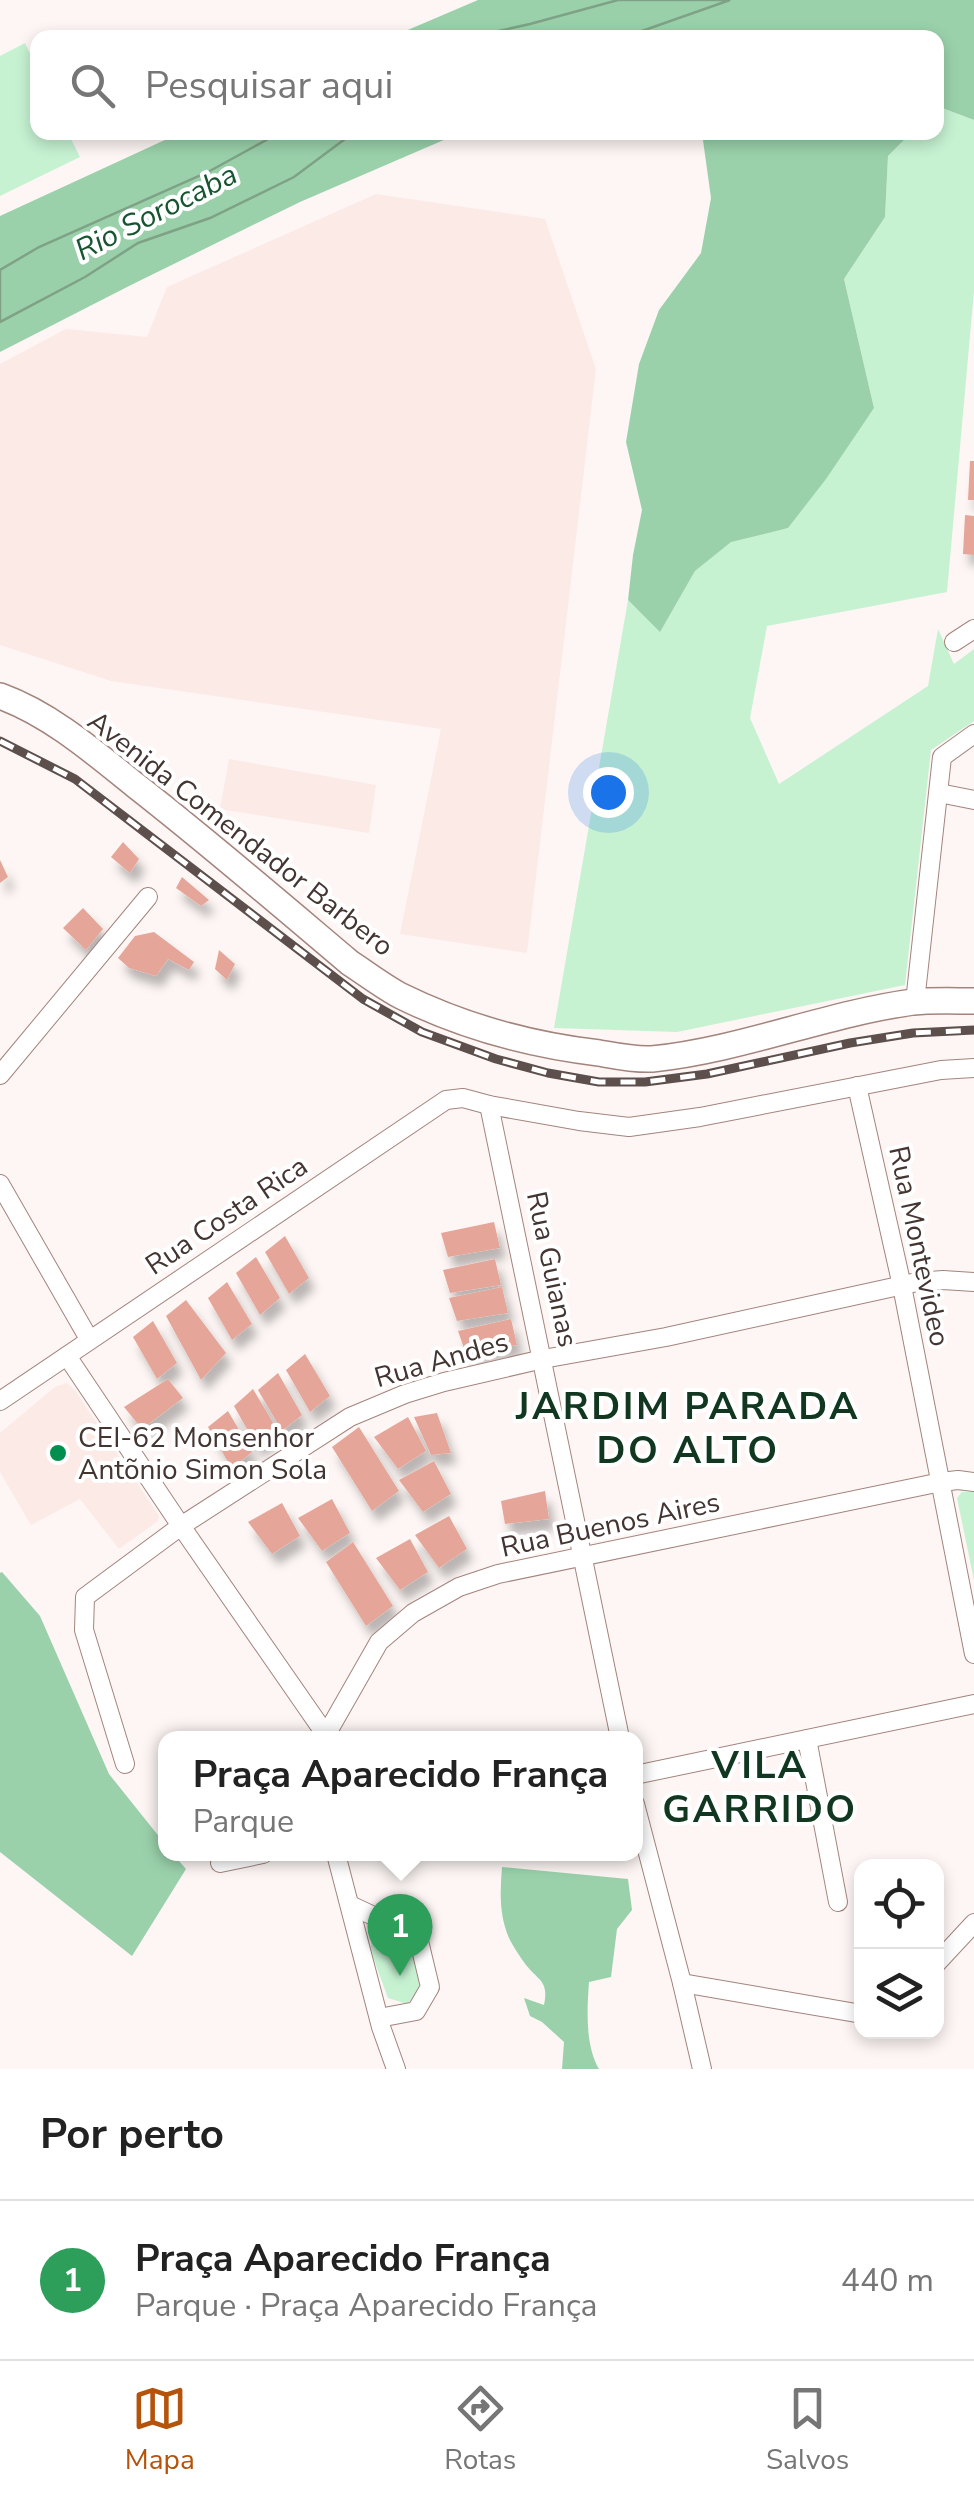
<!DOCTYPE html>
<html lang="pt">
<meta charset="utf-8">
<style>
:root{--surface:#fff;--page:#f2f2f2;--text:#222;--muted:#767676;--line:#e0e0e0;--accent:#b45309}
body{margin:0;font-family:"Nunito Sans",sans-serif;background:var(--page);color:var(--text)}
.controls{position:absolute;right:30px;bottom:30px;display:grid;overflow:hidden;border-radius:20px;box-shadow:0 5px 15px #0003}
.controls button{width:90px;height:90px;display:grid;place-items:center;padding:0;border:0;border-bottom:2px solid var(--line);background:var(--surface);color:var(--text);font:50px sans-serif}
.you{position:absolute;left:608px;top:792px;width:35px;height:35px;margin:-25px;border:8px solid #fff;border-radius:50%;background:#1a73e8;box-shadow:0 0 0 15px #1a73e833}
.badge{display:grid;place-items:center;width:65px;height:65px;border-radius:50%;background:var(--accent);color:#fff;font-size:32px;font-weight:700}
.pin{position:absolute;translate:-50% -82px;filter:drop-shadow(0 2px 5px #0008)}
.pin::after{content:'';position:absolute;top:52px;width:35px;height:30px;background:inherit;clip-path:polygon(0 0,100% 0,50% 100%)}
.popup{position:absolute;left:158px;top:1731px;width:485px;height:130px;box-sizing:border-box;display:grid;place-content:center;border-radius:20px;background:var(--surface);filter:drop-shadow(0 2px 8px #0005);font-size:32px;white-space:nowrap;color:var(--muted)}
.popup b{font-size:38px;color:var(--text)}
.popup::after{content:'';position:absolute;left:50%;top:100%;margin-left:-20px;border:20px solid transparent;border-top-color:var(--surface)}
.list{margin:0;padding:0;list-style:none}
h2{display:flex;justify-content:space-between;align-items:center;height:130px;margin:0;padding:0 40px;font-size:42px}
h2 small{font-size:32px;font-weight:400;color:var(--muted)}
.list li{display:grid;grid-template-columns:65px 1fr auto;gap:30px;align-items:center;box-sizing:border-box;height:160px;padding:0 40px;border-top:2px solid var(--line)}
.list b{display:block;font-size:38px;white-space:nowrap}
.list p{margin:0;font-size:32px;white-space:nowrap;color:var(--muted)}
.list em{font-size:32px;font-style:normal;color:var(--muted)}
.icon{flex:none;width:55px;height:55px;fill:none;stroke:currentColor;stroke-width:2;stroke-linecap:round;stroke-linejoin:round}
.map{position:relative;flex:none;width:974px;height:2069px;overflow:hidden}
.search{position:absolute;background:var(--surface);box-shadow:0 5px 15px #0003;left:30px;right:30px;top:30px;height:110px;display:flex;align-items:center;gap:25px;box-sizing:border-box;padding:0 35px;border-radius:20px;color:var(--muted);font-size:38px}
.sheet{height:290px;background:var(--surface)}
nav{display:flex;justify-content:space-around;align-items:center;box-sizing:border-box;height:140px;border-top:2px solid var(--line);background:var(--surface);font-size:28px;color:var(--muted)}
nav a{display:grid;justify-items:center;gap:5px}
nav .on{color:var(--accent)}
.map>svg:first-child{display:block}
.built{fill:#fceae6}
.green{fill:#c6f2d2}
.forest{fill:#9ad1ab}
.water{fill:#99d0aa;stroke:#7fa286;stroke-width:2.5}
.building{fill:#e5a699;filter:url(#shadow)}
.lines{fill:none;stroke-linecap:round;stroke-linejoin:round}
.street-casing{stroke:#a3847d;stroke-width:20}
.secondary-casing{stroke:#a3847d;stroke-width:28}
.street{stroke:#fff;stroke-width:18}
.secondary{stroke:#fff;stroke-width:25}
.rail-casing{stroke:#5c4f4c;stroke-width:9}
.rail{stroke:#fff;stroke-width:5;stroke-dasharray:15;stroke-linecap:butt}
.poi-dot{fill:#008f4e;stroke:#fff;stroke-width:4}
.labels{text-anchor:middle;stroke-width:8;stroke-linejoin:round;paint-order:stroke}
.street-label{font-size:28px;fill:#433532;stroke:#fff}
.poi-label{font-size:28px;fill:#433532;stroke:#fff;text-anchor:start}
.water-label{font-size:30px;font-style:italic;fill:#175531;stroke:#fff}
.district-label{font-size:38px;font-weight:bold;letter-spacing:2.5px;fill:#113720;stroke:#fff}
</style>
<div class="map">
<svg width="974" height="2069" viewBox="0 0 974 2069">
<defs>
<filter id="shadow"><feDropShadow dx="6" dy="11" stdDeviation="5" flood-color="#0004"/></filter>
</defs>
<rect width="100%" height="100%" fill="#fdf6f4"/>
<g class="built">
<polygon points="376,194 545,219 596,369 527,953 400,934 441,729 111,681 0,645 0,364 66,329 147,337 167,287"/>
<polygon points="229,759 376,785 369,833 220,809"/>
<polygon points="67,1383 74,1389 159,1516 158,1521 119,1549 80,1499 31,1525 0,1472 0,1433 55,1387"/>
</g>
<g class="green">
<polygon points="25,43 37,69 38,132 68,133 80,157 0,196 0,56"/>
<polygon points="937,106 974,120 974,291 947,592 767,626 750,718 779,784 928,686 938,629 954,664 974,649 974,721 931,750 905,985 677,1032 554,1028 628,600 660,631 695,571 731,541 788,528 874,408 844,279 885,217 888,156 911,133 936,132"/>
<polygon points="962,1492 974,1492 974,1580 957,1498"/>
<path d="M 373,1931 C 412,1931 417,1958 422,1990 L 407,2004 L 388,1998 L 370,1949 Z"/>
</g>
<g class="forest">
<polygon points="478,0 974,0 974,120 937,106 936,38 389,38"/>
<polygon points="180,133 460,133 300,202 131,285 0,352 0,216"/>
<polygon points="702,133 911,133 888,156 885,217 844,279 874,408 826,479 788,528 731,542 695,571 660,632 628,600 633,555 642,510 626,442 639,364 659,310 701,253 711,198"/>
<polygon points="2,1572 40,1616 109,1774 165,1844 165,1854 173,1854 186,1869 132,1956 0,1852 0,1573"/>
<path d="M 502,1867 L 628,1879 L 632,1910 L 617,1929 L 611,1977 L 589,1982 C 587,2010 585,2045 599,2069 L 562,2069 L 564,2042 L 542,2022 L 530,2016 L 524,1998 L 544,2005 C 549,1981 539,1981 526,1965 C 520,1957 513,1946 509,1938 C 499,1915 500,1891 502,1867 Z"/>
</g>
<g class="water">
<polygon points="618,0 730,0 625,37 471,37 530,24"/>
<polygon points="279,133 353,133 294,177 210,218 138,243 85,277 0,322 0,270 39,247 208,172"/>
</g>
<g class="building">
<polygon points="970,461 974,461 974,500 968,500"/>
<polygon points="965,515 974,516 974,555 963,554"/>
<polygon points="123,842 139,859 130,873 111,857"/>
<polygon points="0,860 8,877 0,883"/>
<polygon points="182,877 209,900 201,906 176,888"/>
<polygon points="83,908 103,929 86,950 63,928"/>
<polygon points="154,932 194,962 189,970 168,959 156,976 129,968 118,958 135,936"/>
<polygon points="219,950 235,964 227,980 215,969"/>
<polygon points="494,1222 500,1248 448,1257 441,1233"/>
<polygon points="285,1236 309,1278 289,1294 265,1252"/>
<polygon points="256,1257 280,1298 260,1315 236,1273"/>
<polygon points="495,1259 501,1285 450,1293 443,1270"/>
<polygon points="227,1282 252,1324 232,1340 208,1298"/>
<polygon points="502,1287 508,1313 457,1321 449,1298"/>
<polygon points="186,1300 226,1353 201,1380 166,1316"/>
<polygon points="511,1319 517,1345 466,1354 458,1331"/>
<polygon points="153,1321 177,1363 157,1379 133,1337"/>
<polygon points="305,1354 330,1396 310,1412 286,1370"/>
<polygon points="278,1373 302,1415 282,1431 258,1390"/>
<polygon points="168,1379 183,1398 142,1429 124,1407"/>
<polygon points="253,1389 278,1431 257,1447 234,1406"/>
<polygon points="228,1411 252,1452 232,1469 208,1427"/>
<polygon points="437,1413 451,1453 431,1455 414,1417"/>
<polygon points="408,1417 426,1451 398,1469 374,1437"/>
<polygon points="359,1427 399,1491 372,1511 332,1447"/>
<polygon points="434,1461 451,1494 423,1512 399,1480"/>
<polygon points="545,1491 549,1519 505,1524 501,1501"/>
<polygon points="332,1499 350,1533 322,1551 298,1518"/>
<polygon points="282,1503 300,1536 272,1554 248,1522"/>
<polygon points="449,1516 467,1549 439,1568 415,1535"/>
<polygon points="410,1539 428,1572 400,1590 376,1558"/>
<polygon points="353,1542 393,1606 366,1626 326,1562"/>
</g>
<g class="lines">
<defs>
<g id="street">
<polyline points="954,642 974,629"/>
<polyline points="939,793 974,800"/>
<polyline points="915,1002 942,757 974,734"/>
<polyline points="0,1075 148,897"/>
<polyline points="857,1086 902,1286 974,1654"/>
<polyline points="489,1105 620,1738"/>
<polyline points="0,1184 89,1339"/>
<polyline points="67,1356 181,1526 326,1735 326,1738"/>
<polyline points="0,1401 446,1100 463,1098 489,1105 579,1121 629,1127 700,1117 941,1070 974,1068"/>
<polyline points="326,1735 379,1642 413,1613 459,1587 498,1574 941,1482 958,1480 974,1482"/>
<polyline points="807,1739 838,1902"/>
<polyline points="125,1764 84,1630 85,1597 181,1526 350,1417 405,1394 444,1382 543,1359 666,1337 917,1282 943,1280 974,1282"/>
<polyline points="635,1775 974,1704"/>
<polyline points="635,1804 682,1983 702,2069"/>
<polyline points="336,1854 381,2027 396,2069"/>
<polyline points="220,1863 263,1854"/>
<polyline points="350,1905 395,1926 419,1941 430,1987 416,2011 379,2018"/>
<polyline points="936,1964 974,1923"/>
<polyline points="682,1983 862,2014"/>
</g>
<path id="secondary" d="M 0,696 C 50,714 94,752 135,785 C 208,842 279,903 350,963 C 367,974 384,987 401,996 C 462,1026 531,1045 599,1053 C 616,1056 635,1060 652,1059 C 741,1050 825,1014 913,1002 C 933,1000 954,1001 974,1001"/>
</defs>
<use href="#street" class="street-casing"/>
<use href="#secondary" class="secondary-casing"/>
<use href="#street" class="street"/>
<use href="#secondary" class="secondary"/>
<defs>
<polyline id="rail" points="0,741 75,779 363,999 422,1032 496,1059 548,1073 599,1082 645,1082 707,1074 850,1043 913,1033 974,1030"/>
</defs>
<use href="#rail" class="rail-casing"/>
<use href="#rail" class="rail"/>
</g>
<circle class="poi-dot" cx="58" cy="1453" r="10"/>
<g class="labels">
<g class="street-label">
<text transform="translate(241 833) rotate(38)" y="10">Avenida Comendador Barbero</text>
<text transform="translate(226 1215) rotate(-34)" y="10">Rua Costa Rica</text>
<text transform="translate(920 1246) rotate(78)" y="10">Rua Montevideo</text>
<text transform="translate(553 1269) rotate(78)" y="10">Rua Guianas</text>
<text transform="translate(441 1359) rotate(-16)" y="10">Rua Andes</text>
<text transform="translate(610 1524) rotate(-12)" y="10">Rua Buenos Aires</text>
</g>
<g class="poi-label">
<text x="78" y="1447">CEI-62 Monsenhor<tspan x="78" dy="32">Antõnio Simon Sola</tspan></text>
</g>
<g class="water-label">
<text transform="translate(156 212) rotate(-27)" y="10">Rio Sorocaba</text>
</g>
<g class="district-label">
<text x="688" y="1419">JARDIM PARADA<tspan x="688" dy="44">DO ALTO</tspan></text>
<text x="760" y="1778">VILA<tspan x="760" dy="44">GARRIDO</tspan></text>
</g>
</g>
</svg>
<div class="controls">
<button><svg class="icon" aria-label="locate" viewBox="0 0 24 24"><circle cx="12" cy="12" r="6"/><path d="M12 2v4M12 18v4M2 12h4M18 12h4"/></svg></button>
<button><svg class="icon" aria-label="layers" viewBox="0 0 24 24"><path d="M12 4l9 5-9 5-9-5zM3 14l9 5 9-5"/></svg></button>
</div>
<div class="you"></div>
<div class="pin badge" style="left:400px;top:1976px;background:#2e9e5b">1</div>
<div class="popup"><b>Praça Aparecido França</b>Parque</div>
<div class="search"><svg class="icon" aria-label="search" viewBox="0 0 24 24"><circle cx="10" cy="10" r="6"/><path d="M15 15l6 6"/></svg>Pesquisar aqui</div>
</div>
<section class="sheet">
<h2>Por perto<small></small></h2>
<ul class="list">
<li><span class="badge" style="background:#2e9e5b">1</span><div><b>Praça Aparecido França</b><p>Parque · Praça Aparecido França</p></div><em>440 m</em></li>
</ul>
</section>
<nav>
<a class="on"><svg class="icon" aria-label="map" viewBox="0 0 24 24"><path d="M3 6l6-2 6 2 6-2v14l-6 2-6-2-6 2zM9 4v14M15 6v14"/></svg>Mapa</a>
<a><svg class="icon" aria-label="directions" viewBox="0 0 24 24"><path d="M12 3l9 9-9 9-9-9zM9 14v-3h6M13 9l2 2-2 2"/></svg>Rotas</a>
<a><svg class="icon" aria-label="saved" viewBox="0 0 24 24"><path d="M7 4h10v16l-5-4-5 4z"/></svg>Salvos</a>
</nav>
